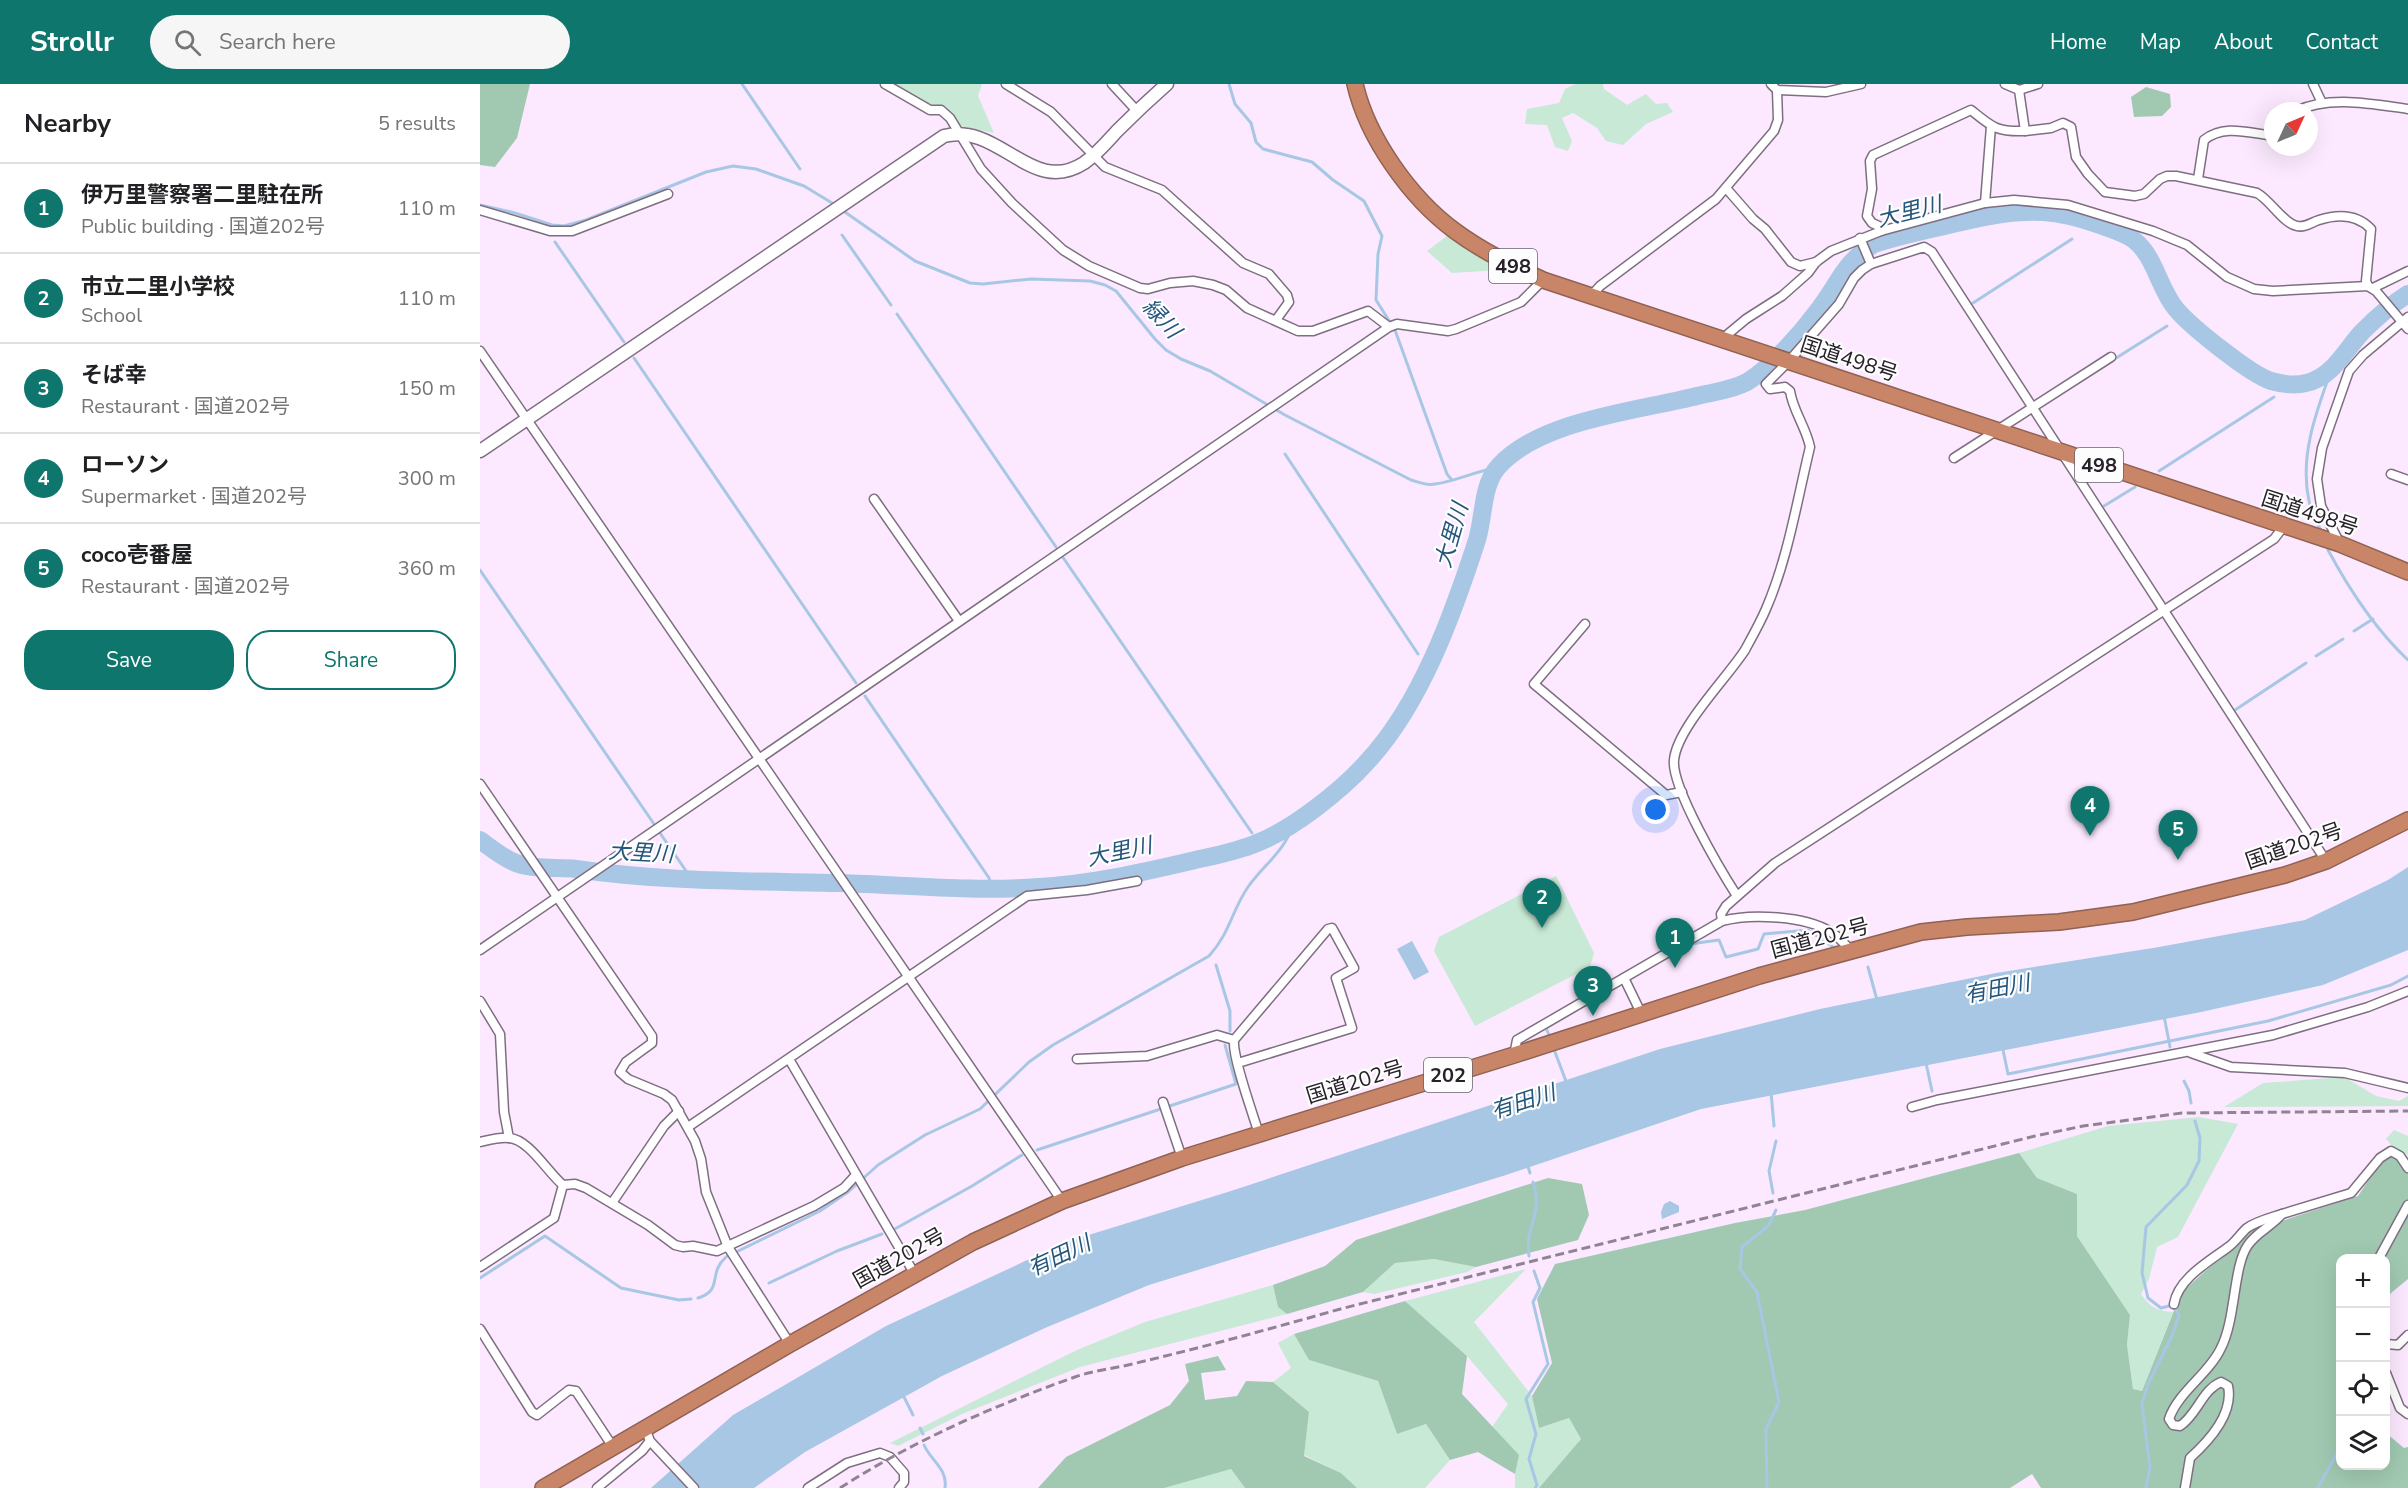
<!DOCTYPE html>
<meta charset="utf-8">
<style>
:root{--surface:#fff;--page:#f6f6f6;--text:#202124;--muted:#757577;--line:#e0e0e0;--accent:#0f766e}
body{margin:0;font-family:"Nunito Sans","Noto Sans JP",sans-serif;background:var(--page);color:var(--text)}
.controls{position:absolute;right:18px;bottom:18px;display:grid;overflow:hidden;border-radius:12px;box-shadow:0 6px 24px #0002}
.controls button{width:54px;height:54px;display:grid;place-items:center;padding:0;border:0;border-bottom:2px solid var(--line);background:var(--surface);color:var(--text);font:30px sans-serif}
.compass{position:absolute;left:1784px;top:18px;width:54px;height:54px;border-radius:50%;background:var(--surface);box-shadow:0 6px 24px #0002;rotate:46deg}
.you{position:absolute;left:1176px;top:726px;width:21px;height:21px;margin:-15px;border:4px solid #fff;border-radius:50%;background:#1a73e8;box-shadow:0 0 0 9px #1a73e833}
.badge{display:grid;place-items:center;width:39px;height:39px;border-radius:50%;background:var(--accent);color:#fff;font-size:20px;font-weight:700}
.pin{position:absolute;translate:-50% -50px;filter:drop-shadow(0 2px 3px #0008)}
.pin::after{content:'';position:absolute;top:32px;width:21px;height:18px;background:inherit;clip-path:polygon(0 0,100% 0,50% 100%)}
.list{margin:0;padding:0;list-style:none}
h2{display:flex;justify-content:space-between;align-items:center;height:78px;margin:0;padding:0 24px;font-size:26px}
h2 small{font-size:20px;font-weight:400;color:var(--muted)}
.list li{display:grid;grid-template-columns:39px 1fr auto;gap:18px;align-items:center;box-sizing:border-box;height:90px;padding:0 24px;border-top:2px solid var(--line)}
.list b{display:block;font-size:22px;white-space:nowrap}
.list p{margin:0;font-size:20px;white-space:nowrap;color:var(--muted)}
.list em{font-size:20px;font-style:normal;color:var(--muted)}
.actions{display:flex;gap:12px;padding:18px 24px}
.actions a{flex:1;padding:14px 0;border:2px solid var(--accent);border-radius:24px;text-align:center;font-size:21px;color:var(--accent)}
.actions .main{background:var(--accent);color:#fff}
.icon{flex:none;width:33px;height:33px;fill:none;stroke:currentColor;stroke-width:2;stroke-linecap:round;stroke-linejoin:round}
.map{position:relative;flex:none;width:1928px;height:1404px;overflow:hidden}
header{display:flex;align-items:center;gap:36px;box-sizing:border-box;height:84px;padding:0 30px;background:var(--accent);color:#fff}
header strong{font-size:28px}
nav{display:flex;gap:33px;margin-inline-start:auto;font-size:21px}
.search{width:420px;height:54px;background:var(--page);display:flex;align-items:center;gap:15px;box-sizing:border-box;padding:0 21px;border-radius:33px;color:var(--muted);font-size:22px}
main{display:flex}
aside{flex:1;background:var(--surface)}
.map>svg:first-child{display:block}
.green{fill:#c7e9d5}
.forest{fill:#a1c9b2}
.water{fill:#a7c7e4}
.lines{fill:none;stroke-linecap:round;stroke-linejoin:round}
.stream{stroke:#a7c7e4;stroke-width:3}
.river{stroke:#a7c7e4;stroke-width:18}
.street-casing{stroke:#7f6e81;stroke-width:11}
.secondary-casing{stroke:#7f6e81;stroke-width:15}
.highway-casing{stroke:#906252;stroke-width:18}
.street{stroke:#fff;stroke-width:8}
.secondary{stroke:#fff;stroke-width:12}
.highway{stroke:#c98568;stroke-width:15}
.rail{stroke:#908493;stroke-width:3;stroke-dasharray:9 4.5;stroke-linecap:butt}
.labels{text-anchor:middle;stroke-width:4.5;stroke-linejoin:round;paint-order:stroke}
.shield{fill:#fdfdfd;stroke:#676369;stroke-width:1.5}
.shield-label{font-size:20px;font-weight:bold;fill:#272129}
.street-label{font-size:21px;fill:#272129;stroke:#fdfdfd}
.water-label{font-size:22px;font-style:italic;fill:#24567c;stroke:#fdfdfd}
</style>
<header>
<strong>Strollr</strong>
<div class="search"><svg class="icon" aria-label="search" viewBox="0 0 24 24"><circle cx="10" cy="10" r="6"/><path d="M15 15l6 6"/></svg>Search here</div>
<nav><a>Home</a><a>Map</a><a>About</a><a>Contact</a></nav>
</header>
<main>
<aside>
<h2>Nearby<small>5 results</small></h2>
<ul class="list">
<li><span class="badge">1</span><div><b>伊万里警察署二里駐在所</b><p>Public building · 国道202号</p></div><em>110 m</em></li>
<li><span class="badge">2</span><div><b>市立二里小学校</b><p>School</p></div><em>110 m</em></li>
<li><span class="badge">3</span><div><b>そば幸</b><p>Restaurant · 国道202号</p></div><em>150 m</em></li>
<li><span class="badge">4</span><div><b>ローソン</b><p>Supermarket · 国道202号</p></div><em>300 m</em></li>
<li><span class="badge">5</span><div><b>coco壱番屋</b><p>Restaurant · 国道202号</p></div><em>360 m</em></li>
</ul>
<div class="actions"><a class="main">Save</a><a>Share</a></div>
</aside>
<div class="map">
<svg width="1928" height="1404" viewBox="0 0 1928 1404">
<rect width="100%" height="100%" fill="#fce9ff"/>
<g class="green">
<polygon points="415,0 502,0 498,12 514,49 480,42 466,23 449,20"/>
<polygon points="1095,0 1123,0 1124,5 1147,21 1166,10 1176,20 1187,19 1193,28 1166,40 1143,61 1126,57 1117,44 1093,29 1082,34 1092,57 1088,67 1075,63 1067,41 1045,40 1047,25 1079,19 1085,5"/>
<polygon points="967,152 1020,186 972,189 947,167"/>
<polygon points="1076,792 1114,869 1110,883 995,942 954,867 959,853"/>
<polygon points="1864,993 1896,1012 1919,1017 1928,1012 1928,1022 1744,1023 1783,999"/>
<path d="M 1719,1033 L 1758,1040 L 1698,1153 L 1677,1163 L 1669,1195 L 1661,1210 C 1670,1223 1677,1227 1693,1228 L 1662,1307 L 1653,1305 L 1647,1261 L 1650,1231 L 1597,1152 L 1597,1110 L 1557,1094 L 1539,1069 L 1628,1042 Z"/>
<polygon points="1914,1046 1928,1052 1928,1071 1915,1065 1906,1055"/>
<polygon points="954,1175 996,1183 987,1188 894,1210 883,1208 915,1179"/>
<polygon points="1046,1185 994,1238 1052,1312 1059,1344 1089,1334 1101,1355 1059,1404 1035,1404 1035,1390 1038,1371 1012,1343 1028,1320 987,1272 925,1217"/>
<polygon points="793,1201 798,1223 807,1230 600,1283 482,1330 418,1362 410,1359 597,1266 665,1238"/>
<polygon points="814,1250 829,1276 898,1297 917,1350 946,1340 970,1376 945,1404 877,1404 861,1389 824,1371 829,1328 793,1298 811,1284 798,1259"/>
<polygon points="751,1385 765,1404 684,1404 684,1403"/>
</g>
<g class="forest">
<polygon points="0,0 50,0 37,54 15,83 0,81"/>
<polygon points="1666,3 1690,10 1691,23 1682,32 1654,33 1651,13"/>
<polygon points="1539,1069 1557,1094 1597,1110 1597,1152 1650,1231 1647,1261 1653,1305 1662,1307 1701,1209 1768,1148 1878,1112 1902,1076 1915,1071 1928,1077 1928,1195 1911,1209 1906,1218 1906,1174 1860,1174 1860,1382 1906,1382 1906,1349 1924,1364 1928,1363 1928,1404 1561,1404 1552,1390 1530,1404 1059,1404 1101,1355 1089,1334 1059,1344 1052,1312 1072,1279 1057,1215 1075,1180 1255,1139 1325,1126"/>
<polygon points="1068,1094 1102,1100 1109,1131 1098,1156 996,1183 954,1175 915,1179 883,1208 807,1230 798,1223 793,1201 845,1182 876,1156"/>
<polygon points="925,1217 987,1272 982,1310 1039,1371 1035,1390 998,1368 970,1376 946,1340 917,1350 898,1297 829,1276 814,1250"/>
<polygon points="738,1272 746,1286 721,1289 725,1316 757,1312 766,1297 793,1298 829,1328 824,1372 861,1389 877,1404 765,1404 751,1385 684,1404 558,1404 586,1373 690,1321 709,1297 705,1280"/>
</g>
<g class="water">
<polygon points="1928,783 1928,866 1843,901 1721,928 1221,1025 1026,1091 669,1201 565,1244 462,1292 325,1368 274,1404 171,1404 253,1331 406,1242 586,1158 751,1107 1180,965 1340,925 1516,889 1679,863 1825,836 1908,796"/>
<polygon points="932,857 949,888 934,896 917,865"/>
<polygon points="1190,1117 1199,1122 1199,1128 1182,1135 1181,1128 1184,1120"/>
</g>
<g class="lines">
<g class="stream">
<polyline points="262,0 320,85"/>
<polyline points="749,0 755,20 771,39 776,58 783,65 832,78 853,96 884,117 902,152 898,170 896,216 915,246 967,390 971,395"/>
<polyline points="0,121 35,129 72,141 84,142 106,136 226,88 253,82 276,85 324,102 357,122"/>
<path d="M 362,126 L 435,177 L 490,199 L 503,200 L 551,195 L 610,197 L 625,201 L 636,207 L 675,255 L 686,266 L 701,275 L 730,287 L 805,331 L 931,396 C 938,398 946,402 955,400 C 974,398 995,387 1017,384"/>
<polyline points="362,151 411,221"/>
<polyline points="75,158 144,258"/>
<polyline points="1493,219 1592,155"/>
<polyline points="417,230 576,463"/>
<polyline points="154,274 376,599"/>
<polyline points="1633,276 1687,242"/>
<polyline points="805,370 938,570"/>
<polyline points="1679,387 1794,313"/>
<polyline points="1624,422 1655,403"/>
<path d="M 1841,447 C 1837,438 1831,427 1829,417 C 1819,371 1837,326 1852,284"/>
<path d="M 1848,466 C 1869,505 1896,546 1928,576"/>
<polyline points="582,472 772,749"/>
<polyline points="0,486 174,740"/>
<polyline points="1874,547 1893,535"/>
<polyline points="1836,572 1863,555"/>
<polyline points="385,612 509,794 512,804"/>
<polyline points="1755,626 1826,579"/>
<polyline points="180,749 213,797"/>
<polyline points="1210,860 1239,856 1246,873 1278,865 1284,850 1328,846 1352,862"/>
<polyline points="736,881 750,927 750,947"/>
<polyline points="1388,883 1397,916"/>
<polyline points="1684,932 1690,963"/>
<polyline points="1069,951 1066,944 1124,910"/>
<polyline points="1522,961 1528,990 1788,937 1911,901 1928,892"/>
<polyline points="1075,968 1087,1000"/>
<polyline points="1446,979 1452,1007"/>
<polyline points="1704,997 1709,1007 1711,1019"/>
<polyline points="1291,1008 1294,1042"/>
<polyline points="557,1066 756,1000 745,961"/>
<polyline points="1047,1079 1050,1089"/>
<polyline points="1293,1109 1289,1087 1296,1057"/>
<polyline points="413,1146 492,1102 542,1071"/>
<path d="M 1049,1172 C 1044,1141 1064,1133 1053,1098"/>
<polyline points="1054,1187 1060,1204 1053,1218 1068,1280 1046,1315 1056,1350 1049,1375 1057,1401 1055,1404"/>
<polyline points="0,1194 65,1152 141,1204 199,1216 211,1215"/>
<polyline points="289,1199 357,1167 402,1150"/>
<path d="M 218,1214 C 244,1206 227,1190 246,1173 L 340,1127 L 368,1108 L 398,1081 L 445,1051 L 500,1025 L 549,978 L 573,961 L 729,872 C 750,849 752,826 768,803 C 785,779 803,770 814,739"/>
<polyline points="423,1311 433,1331"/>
<polyline points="440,1344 443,1350"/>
<path d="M 444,1361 C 451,1377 468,1385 465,1404"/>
<polyline points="1287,1404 1286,1345 1299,1318 1277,1208 1260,1185 1262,1163 1289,1141 1296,1126"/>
<polyline points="1666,1404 1670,1383 1662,1320 1668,1300 1692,1252 1699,1232 1696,1226 1689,1222 1681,1224 1668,1214 1662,1189 1666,1143 1707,1101 1719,1077 1720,1054 1715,1037"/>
<polyline points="1838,1404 1860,1363"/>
</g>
<path class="river" d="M 0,756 C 11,764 23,774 36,779 C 55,786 77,783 96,785 C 184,798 272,797 361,799 C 427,801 493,808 559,803 C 611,800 660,789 711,777 C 733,772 756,768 777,759 C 813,745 862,706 887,678 C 941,620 973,530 997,456 C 1004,433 1002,401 1018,383 C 1059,336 1158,327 1217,312 C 1234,308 1252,306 1267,298 C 1292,283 1322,248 1339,225 C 1359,199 1364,178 1394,160 C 1415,153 1438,148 1460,143 C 1494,135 1528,126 1563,128 C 1582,129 1603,135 1620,141 C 1631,145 1645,149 1654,156 C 1675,172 1679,205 1696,225 C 1711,243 1770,290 1791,297 C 1802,300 1815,302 1826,299 C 1852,294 1866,265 1882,248 C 1896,234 1912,220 1928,210"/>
<defs>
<g id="street">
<polyline points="405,0 450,26 461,26 470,34 501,85 532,119 583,166 609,182 660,204 668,205 690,199 713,197 733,201 746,206 767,224 818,247 833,247 888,227 909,243"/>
<polyline points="526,0 571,28 625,83 682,106 763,179 789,190 807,211 809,218 796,236"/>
<polyline points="632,0 657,27"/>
<polyline points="1291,0 1297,6 1346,8 1381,0"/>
<path d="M 1525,0 L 1539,6 L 1545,47 L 1571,44 L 1583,39 L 1591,43 L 1596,73 L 1608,90 L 1625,108 L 1655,112 L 1664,110 L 1680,95 L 1687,92 L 1696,92 L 1777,109 C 1790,116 1804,140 1817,142 C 1825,144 1832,138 1839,136 C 1858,130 1877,130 1891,145 L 1886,197 L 1888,202"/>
<polyline points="1833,0 1842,19"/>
<polyline points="1539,6 1558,0"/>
<path d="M 1816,27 C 1850,11 1892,20 1928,25"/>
<path d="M 1718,95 L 1724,56 C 1743,41 1765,48 1788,51 L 1793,47"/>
<polyline points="1246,104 1273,135 1285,145 1311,178 1320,182 1336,178"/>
<polyline points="1505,119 1511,42"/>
<polyline points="0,126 70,147 92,147 188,110"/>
<path d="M 1401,147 L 1401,143 L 1392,139 L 1387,132 L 1392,105 L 1390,77 L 1393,71 L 1491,26 C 1512,43 1516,48 1545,47"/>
<polyline points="1380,154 1391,180"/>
<polyline points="1893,204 1928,187"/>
<polyline points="1111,212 1120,202 1236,115 1294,47 1298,36 1297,6"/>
<polyline points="1242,255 1266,235 1302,212 1328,189 1336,178 1351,167 1401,147 1505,119 1534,116 1588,121 1673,147 1707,161 1747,193 1774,205 1793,207 1888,202 1896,207 1928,245"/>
<polyline points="0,267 582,1117"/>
<polyline points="1474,374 1631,273"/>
<polyline points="1911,390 1928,396"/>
<polyline points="394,415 479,537"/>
<polyline points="1860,460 1841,422 1837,395 1842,364 1869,287 1883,271 1928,233"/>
<polyline points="1105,540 1054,600 1186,711 1202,708"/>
<polyline points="0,700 172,952 172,959 146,978 140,988 148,995 184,1010 192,1016 215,1057 221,1075 226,1108 248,1163 310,1260"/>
<path d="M 1257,812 C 1241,787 1191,703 1194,676 C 1197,644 1247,594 1265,566 C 1272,553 1280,539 1286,525 C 1308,474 1317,417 1330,363 C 1326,343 1313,327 1310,307 L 1305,303 L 1290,305 L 1286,300 L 1309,277 L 1359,220 L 1374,194 L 1382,186 L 1391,180 L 1444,163 L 1452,168 L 1846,777"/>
<path d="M 1242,837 C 1271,829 1325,832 1351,848 C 1359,853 1365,860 1371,867"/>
<polyline points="0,866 909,243 917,240 968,247 976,245 1041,218 1063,196"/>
<polyline points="1144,894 1161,929"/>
<polyline points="0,917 20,950 24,1028 29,1054"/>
<polyline points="1711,969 1751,983 1865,989 1928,1004"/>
<polyline points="1034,971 1037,956 1242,837 1241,830 1246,822 1295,779 1794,455 1804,442"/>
<polyline points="309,975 434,1189"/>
<polyline points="597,975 667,972 737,951 754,956"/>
<path d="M 758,979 L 872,944 L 856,894 L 874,884 L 852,844 L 848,845 L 754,956 C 752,973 773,1030 779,1050"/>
<polyline points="683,1018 702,1074"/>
<polyline points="1432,1023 1457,1016 1793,951 1888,923 1928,907"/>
<polyline points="208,1043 547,812 607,806 657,797"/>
<path d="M 0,1058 C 9,1056 20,1053 29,1054 C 49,1055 68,1089 83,1101 L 95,1100 L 106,1104 L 168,1141 L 195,1161 L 203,1163 L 213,1162 L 237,1167 L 334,1122 L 364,1104 L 376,1091"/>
<polyline points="132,1119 184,1042 199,1027"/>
<polyline points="1899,1174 1928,1121"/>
<polyline points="0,1183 74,1134 83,1101"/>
<path d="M 1694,1220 C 1698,1195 1728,1178 1747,1164 C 1755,1159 1760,1150 1767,1144 C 1777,1137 1790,1134 1802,1130"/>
<polyline points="0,1245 52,1328 57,1331 89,1306 96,1307 133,1363"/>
<polyline points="1906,1260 1918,1261 1928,1251"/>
<polyline points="1906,1289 1920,1324 1928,1330"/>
<polyline points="165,1344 170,1357 214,1404"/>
<polyline points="117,1404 162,1367 170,1357"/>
<polyline points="328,1404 367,1379 400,1369 410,1373 424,1389 424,1398 419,1404"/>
<path d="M 1705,1404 L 1710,1374 C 1729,1357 1754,1330 1748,1302 L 1741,1298 C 1722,1306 1717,1331 1700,1342 L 1693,1341 L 1689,1335 C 1698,1308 1729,1290 1741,1264 C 1756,1235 1753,1182 1768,1161 C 1777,1148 1792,1142 1802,1130 L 1871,1109 L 1900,1074 L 1911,1067 L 1920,1072 L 1928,1084"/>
</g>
<path id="secondary" d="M 0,367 L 464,52 C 520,38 551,113 604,79 C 617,70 627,58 637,47 C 653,31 670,15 687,0"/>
<g id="highway">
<path d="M 875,0 C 887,53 930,114 975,147 C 1002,167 1033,182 1063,196 L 1860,460 L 1928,488"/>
<polyline points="63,1404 310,1260 493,1158 582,1117 702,1074 1034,971 1279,892 1441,848 1487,843 1579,838 1653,828 1805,791 1846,777 1928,736"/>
</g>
</defs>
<use href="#street" class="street-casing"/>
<use href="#secondary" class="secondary-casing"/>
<use href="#highway" class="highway-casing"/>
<use href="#street" class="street"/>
<use href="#secondary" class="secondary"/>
<use href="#highway" class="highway"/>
<path class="rail" d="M 360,1404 C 433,1357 513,1322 595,1293 C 612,1287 630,1285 648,1281 C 721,1264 793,1244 864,1224 L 1555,1052 L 1603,1042 L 1702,1029 L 1928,1027"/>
</g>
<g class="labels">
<g class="shield">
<rect x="1009" y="165" width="48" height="34" rx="4.5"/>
<rect x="1595" y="364" width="48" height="34" rx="4.5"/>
<rect x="944" y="974" width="48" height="34" rx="4.5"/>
</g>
<g class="shield-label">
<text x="1033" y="189">498</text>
<text x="1619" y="388">498</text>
<text x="968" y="998">202</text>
</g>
<g class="street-label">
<text transform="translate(1369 275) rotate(18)" y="7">国道498号</text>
<text transform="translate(1830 429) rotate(18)" y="7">国道498号</text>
<text transform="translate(1814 762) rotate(-19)" y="7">国道202号</text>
<text transform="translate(1340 854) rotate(-15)" y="7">国道202号</text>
<text transform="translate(875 998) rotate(-17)" y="7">国道202号</text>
<text transform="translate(419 1174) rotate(-29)" y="7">国道202号</text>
</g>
<g class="water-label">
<text transform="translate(1429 127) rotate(-14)" y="8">大里川</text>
<text transform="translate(682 234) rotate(47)" y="8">緑川</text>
<text transform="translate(971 451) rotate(-74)" y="8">大里川</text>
<text transform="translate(639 767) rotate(-12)" y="8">大里川</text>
<text transform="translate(161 768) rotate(3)" y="8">大里川</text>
<text transform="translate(1517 904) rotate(-11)" y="8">有田川</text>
<text transform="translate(1043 1017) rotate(-18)" y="8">有田川</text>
<text transform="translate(579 1171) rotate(-25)" y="8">有田川</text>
</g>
</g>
</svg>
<div class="controls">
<button>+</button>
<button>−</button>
<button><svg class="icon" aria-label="locate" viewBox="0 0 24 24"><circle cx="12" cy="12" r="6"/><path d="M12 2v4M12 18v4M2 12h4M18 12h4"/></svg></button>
<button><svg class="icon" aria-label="layers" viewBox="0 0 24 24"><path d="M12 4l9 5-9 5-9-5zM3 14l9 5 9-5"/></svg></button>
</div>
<svg class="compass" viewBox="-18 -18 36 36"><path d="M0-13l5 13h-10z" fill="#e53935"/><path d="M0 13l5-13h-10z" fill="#757577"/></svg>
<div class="you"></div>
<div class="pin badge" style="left:1195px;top:884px">1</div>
<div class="pin badge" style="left:1062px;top:844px">2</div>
<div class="pin badge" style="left:1113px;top:932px">3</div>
<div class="pin badge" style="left:1610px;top:752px">4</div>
<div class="pin badge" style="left:1698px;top:776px">5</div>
</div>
</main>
